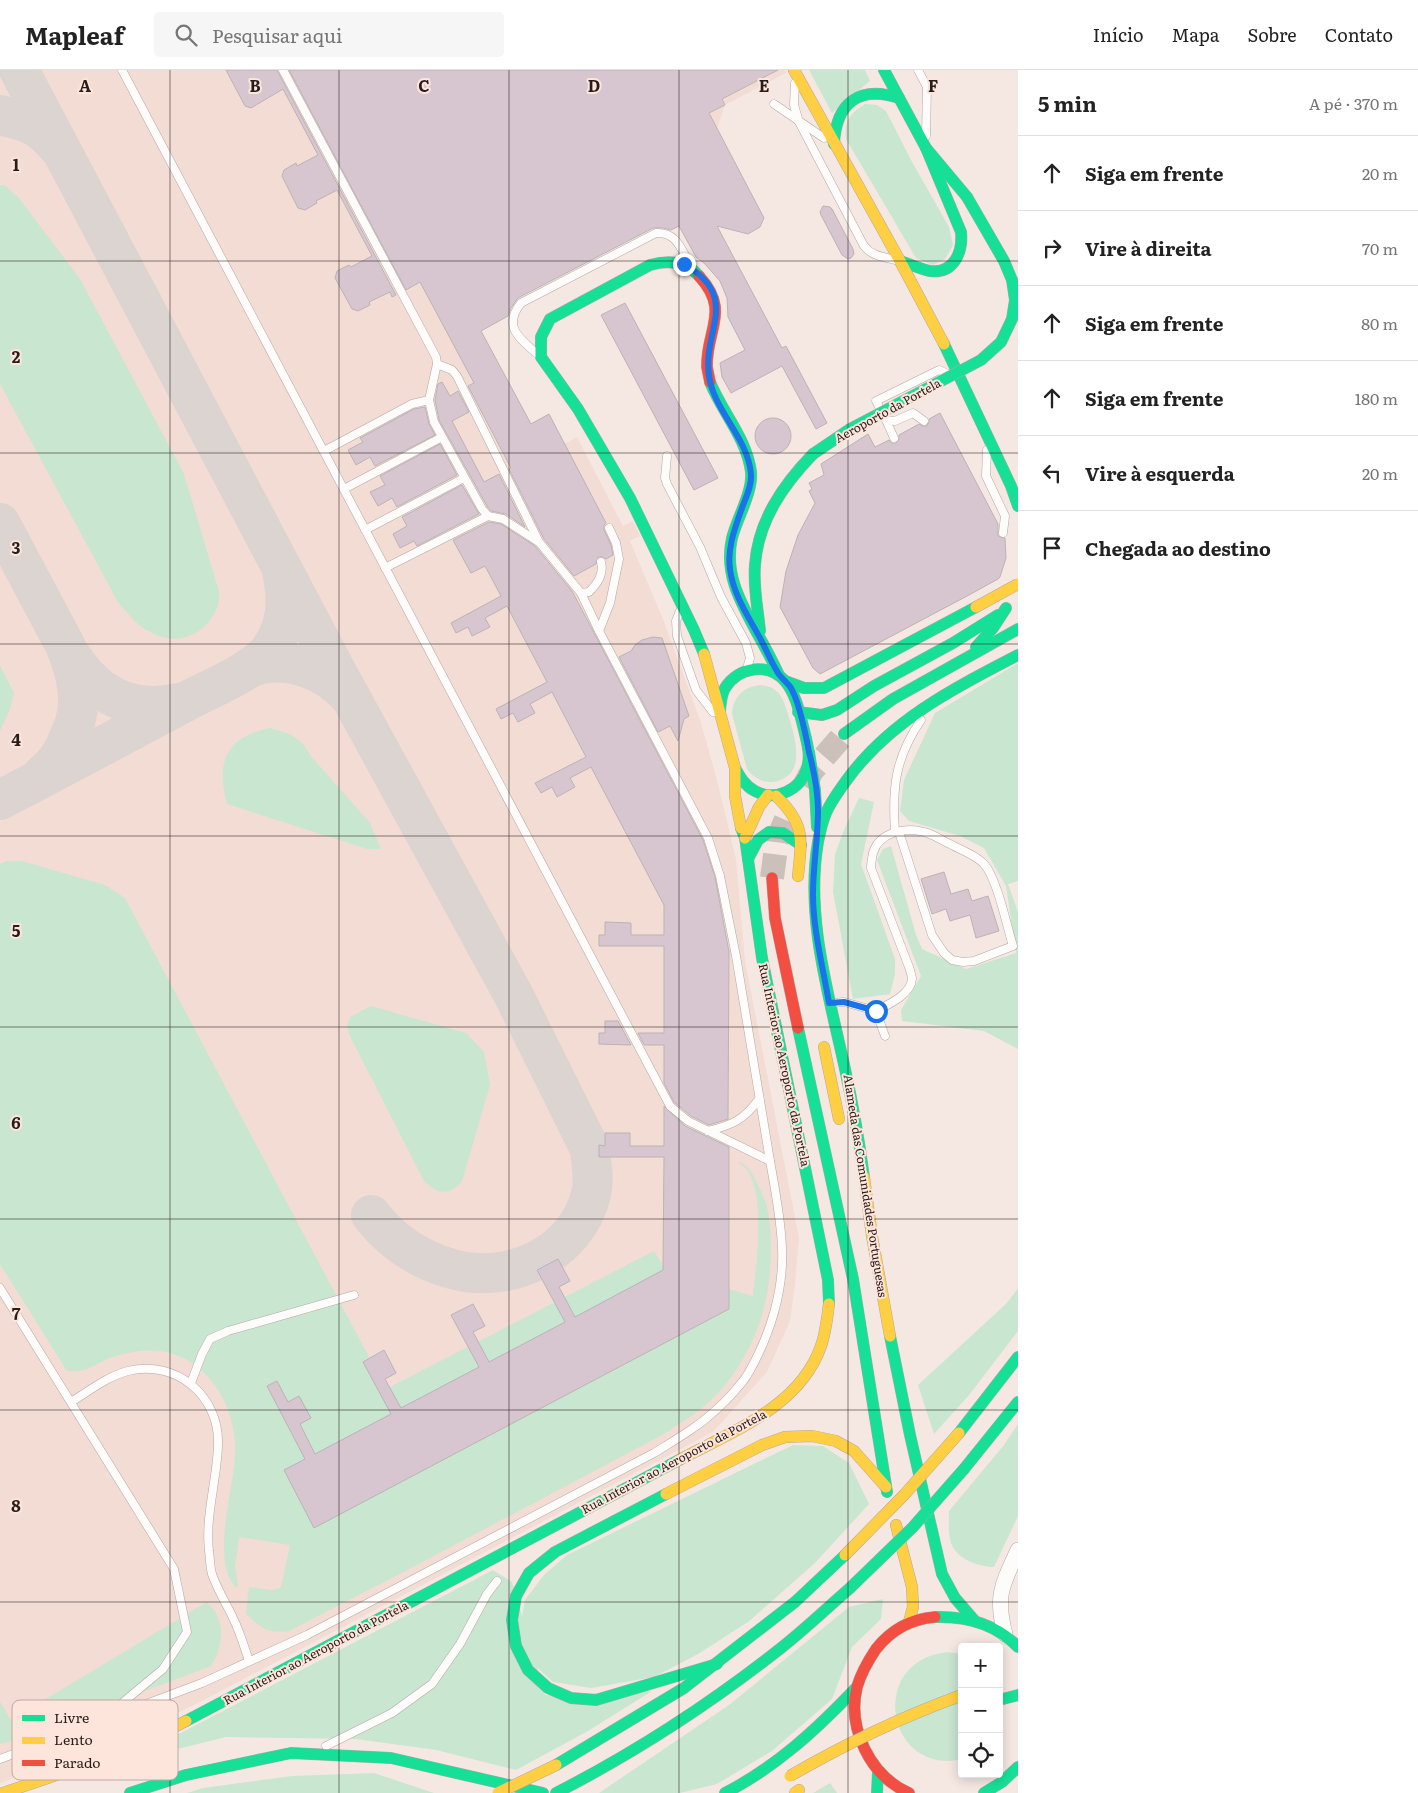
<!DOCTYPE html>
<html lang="pt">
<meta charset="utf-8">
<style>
:root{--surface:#fff;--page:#f6f6f6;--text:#222;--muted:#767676;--line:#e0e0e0}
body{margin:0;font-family:Literata,serif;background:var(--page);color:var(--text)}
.controls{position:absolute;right:15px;bottom:15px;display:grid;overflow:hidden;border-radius:5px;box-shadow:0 2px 12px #0003}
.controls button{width:45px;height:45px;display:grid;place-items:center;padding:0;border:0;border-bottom:1px solid var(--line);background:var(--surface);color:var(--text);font:25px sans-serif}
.stop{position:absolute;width:15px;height:15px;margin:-11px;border:4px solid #1a73e8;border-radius:50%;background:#fff}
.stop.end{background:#1a73e8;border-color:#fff;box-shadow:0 1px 5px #0008}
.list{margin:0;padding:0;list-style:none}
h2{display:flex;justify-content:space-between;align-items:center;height:65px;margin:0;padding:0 20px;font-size:21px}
h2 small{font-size:16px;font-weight:400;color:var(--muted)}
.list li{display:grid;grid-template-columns:32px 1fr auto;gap:15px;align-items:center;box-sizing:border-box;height:75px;padding:0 20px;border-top:1px solid var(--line)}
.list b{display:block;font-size:19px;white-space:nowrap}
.list em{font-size:16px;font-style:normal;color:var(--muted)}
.icon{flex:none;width:28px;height:28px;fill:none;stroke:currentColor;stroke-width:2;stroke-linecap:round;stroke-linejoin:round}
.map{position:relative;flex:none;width:1018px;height:1723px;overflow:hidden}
header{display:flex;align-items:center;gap:30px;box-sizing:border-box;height:70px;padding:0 25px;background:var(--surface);border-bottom:1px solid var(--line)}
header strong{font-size:24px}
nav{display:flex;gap:28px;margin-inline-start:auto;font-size:18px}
.search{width:350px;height:45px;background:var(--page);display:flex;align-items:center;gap:12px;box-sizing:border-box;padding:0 18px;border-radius:5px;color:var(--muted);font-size:19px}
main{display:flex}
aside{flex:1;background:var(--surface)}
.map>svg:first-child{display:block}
.built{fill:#f3dcd3}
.green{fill:#c9e6d1}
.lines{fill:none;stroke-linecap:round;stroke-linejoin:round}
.taxiway{stroke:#dcd4d0;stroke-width:40}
.building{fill:#d7c6d0;stroke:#bbb3b4}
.primary-tunnel{stroke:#ccc0bb;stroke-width:24;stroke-dasharray:24 12;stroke-linecap:butt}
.lane-casing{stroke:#b2a9a5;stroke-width:9}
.street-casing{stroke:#b2a9a5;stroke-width:16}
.fast-casing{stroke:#b2a9a5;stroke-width:12}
.slow-casing{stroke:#b2a9a5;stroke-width:12}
.jam-casing{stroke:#b2a9a5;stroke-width:12}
.lane{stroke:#fefcfb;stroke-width:8}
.street{stroke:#fefcfb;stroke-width:15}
.fast{stroke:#16e098;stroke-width:11}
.slow{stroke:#ffcf43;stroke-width:11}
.jam{stroke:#f24e42;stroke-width:11}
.fast-bridge-casing{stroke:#b2a9a5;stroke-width:12;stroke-linecap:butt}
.slow-bridge-casing{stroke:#b2a9a5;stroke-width:12;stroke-linecap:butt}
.fast-bridge{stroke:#16e098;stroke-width:11}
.slow-bridge{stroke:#ffcf43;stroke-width:11}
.route{stroke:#1a73e8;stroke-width:6}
.grid{fill:none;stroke:#271e1b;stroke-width:1;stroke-opacity:0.55}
.labels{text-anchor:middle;stroke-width:4;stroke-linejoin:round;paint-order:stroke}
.street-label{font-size:12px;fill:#271e1b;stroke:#fde5db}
.key{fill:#fde5db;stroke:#bda9a1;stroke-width:1}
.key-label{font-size:14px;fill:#271e1b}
.grid-label{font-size:16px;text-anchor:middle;font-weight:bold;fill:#271e1b;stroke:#fde5db;stroke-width:4;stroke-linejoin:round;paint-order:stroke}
</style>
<header>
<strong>Mapleaf</strong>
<div class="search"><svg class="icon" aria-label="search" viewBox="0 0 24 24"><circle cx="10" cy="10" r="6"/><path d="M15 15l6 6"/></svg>Pesquisar aqui</div>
<nav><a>Início</a><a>Mapa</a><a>Sobre</a><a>Contato</a></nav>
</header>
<main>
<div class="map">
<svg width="1018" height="1723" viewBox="0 0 1018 1723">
<rect width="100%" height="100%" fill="#f5e8e3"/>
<polygon class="built" points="0,0 785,0 786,3 725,35 697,118 469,240 531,353 549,344 565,374 577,367 623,456 633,451 640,466 630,471 663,549 700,650 716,706 736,789 745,891 799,1168 795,1214 790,1251 767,1302 713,1362 204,1630 121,1671 0,1713"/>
<g class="green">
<polygon points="809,0 865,0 870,11 832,43"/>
<path d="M 865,34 L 877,35 L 886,41 L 911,90 L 949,157 L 953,175 L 945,189 L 933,195 L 916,188 L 846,69 C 844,51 850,43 865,34 Z"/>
<path d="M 0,115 L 4,115 L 18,127 L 80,209 L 184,404 L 220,525 C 219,529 218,535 216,540 C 201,571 169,577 142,557 C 133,551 125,540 118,532 L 0,314 Z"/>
<polygon points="1018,593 1018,811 1008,814 1018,842 1018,979 984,961 902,951 901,940 921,906 877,790 883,779 891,776 916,865 922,879 966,899 1016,883 1006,816 984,778 960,766 909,751 900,741 904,710 935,643"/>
<polygon points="0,595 14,623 10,639 0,661"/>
<path d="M 760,615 C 768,616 775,618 780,625 C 785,632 787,642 790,650 C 796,672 806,707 773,712 C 762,713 753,707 747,699 L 732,644 C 733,627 743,617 760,615 Z"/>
<path d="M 270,658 C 290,664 300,666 310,685 L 370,753 L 381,779 L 367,779 L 227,734 C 216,692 225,667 270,658 Z"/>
<polygon points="859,728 874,732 861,794 895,889 895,904 890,924 853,929 833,822 835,784 844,760"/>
<path d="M 7,791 L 22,791 L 105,815 L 125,828 L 386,1319 L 654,1181 L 666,1201 L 753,1226 C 756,1190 766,1133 748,1101 C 746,1097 740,1094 737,1091 C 749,1095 753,1104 758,1115 C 761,1122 765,1129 767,1137 C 776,1185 770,1242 745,1285 C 737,1299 727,1315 716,1325 C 701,1341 682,1352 664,1364 L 413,1497 L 287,1562 C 264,1562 263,1559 246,1544 L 249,1517 L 273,1520 L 281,1517 L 290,1475 L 239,1467 L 235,1497 L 238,1515 L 236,1518 C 208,1488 238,1411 235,1373 C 233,1350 227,1331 213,1313 C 203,1298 184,1286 166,1282 C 149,1278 126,1282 110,1288 C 93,1295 87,1303 67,1301 L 0,1194 L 0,794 Z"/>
<path d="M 371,936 L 466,963 L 484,982 L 490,1015 L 462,1111 C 449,1127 437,1124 424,1111 L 350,966 L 347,956 L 350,947 Z"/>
<polygon points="1018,1218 1018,1261 969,1325 934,1364 918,1315 1007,1233"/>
<path d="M 1018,1354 L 1018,1446 L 994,1497 C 978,1497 953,1488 950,1469 C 948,1460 949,1450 949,1441 L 1004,1375 Z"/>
<polygon points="793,1375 823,1376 849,1393 869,1434 815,1493 748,1552 698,1584 654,1607 591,1618 553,1612 530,1591 521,1553 525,1530 544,1505 567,1485"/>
<polygon points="493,1500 512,1512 545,1625 652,1621 588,1661 516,1700 436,1680 356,1669 226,1667 125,1692"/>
<polygon points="883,1529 881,1549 852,1577 832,1629 772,1681 717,1714 680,1723 599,1723 729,1635 849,1537"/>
<path d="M 207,1532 C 210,1536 215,1540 217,1545 C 225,1561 220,1582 211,1596 L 15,1670 L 0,1674 L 0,1632 L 11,1650 Z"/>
<path d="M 947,1582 L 962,1584 L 962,1689 C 888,1707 865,1592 947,1582 Z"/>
<polygon points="374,1703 434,1723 187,1723 203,1718 292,1706"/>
<polygon points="830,1713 837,1723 813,1723"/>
</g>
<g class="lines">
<g class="taxiway">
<path d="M 19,0 L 333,595 L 514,926 L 590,1079 C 591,1094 595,1109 591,1124 C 577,1184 509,1215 452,1199 C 420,1190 392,1172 371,1145"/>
<path d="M 0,45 C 30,53 37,53 58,77"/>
<path d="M 0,453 L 65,575 C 75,599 83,626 75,652 C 74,657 71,662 69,667 C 64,682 55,695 42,705"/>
<path d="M 69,583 C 95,624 129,644 178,633"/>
<path d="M 249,598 C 285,584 325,599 350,627"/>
<path d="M 0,730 C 62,698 123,665 185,632 C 209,619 253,602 269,581 C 288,556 288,530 282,501"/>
</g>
</g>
<g class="building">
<polygon points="226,0 277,0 396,225 392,227 390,222 369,232 370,235 358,241 352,239 335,208 337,201 349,195 351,197 372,186 337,120 316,131 317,133 305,140 298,138 282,106 284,100 296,93 297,96 318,85 283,19 251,38 245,36"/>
<polygon points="289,0 778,0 722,29 725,35 709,43 764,148 760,157 748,164 717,156 782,278 786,276 827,353 816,359 782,296 731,323 722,307 720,293 745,280 728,247 727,228 720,211 705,194 696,187 679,156 671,160 663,158 653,158 518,228 511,238 508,246 481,261 531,354 549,344 606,453 604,455 604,460 611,475 613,485 606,489 603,487 598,487 596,494 574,506 544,469 509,399 511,398 468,316 474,313 420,212 406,220"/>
<polygon points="823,136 830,137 832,139 853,179 854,184 851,188 848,189 842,185 821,145 820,142"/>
<polygon points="625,233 718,408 694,420 601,245"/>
<polygon points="442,312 450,326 458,321 469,342 452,351 484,412 499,404 525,457 506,444 491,441 487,436 439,350 435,330 438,314"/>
<polygon points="425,337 429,354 435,365 375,396 370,387 356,395 348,380 363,372 360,368 414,339"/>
<polygon points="940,343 998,454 998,466 1005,468 1006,488 1000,507 998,509 969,525 820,604 813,598 780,537 786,501 798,465 815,433 809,421 812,419 809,413 824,405 821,394 868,364 875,377 889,370 891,373 896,373 899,369 899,365 919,354 923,356 927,356 929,352 929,349"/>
<circle cx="773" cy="366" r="18"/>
<polygon points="440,374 457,405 397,437 392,428 378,436 370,422 385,415 380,406"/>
<polygon points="462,415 479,444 417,476 414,471 400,478 393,464 407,456 402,447"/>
<polygon points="489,452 501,454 535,476 572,521 703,770 715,807 729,882 728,1049 709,1055 691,1046 674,1032 664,1013 664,975 644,975 638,963 664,963 664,876 599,876 599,865 605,865 605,852 631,853 631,865 664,865 664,835 591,697 570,708 575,717 557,727 552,717 541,723 535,713 586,687 552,622 530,634 535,643 518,652 513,643 501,649 496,639 547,612 507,536 485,548 490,557 472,566 468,557 456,563 451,553 501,526 485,496 471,503 453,470"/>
<polygon points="653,567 662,568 689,646 684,649 678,671 670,656 658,662 619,587 631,581 635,575 642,570"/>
<polygon points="944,802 951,824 968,819 972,831 988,826 999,861 976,868 970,845 950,851 946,839 932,844 921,809"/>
<polygon points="605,951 618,951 631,975 599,974 599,963 605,963"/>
<polygon points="664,1036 685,1056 729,1077 729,1239 314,1458 284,1400 305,1389 267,1316 277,1311 288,1332 299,1326 311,1348 300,1354 315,1384 391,1344 363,1292 384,1280 396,1303 385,1309 401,1338 479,1297 451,1245 473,1234 485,1256 473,1262 489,1292 565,1252 537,1200 558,1189 570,1211 559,1217 575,1247 663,1200 664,1087 599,1087 599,1075 605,1076 605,1063 630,1063 630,1076 664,1076"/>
</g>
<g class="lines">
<g class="primary-tunnel">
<polyline points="804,716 812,701 844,664"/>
<polyline points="772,808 777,770 788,745"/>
</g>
<defs>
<g id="lane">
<polyline points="283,0 436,287 437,294 429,330 412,334 324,381"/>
<polyline points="918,0 927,17 926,66"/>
<path d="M 795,13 L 794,35 L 799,52 L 864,176 C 872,186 883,187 896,190"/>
<polyline points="774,34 824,68"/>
<path d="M 536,283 C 518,267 503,256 521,233 L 656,163 C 675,162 680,176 688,191"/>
<path d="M 437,294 L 452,300 L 457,306 L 539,472 L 581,523 L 589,522 C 598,513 604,504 601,492"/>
<polyline points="429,330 434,352 482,439 488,446 503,449 537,471"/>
<polyline points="886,350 894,368"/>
<polyline points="924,351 913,343 895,351 886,350 876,331 939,300 948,304"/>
<polyline points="987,380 986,406 1005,446 1003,463"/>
<polyline points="667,386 665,408 667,414 700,477 721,527 746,573 750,588 747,598"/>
<polyline points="344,419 442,367"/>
<polyline points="609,458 616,473 619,489 610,533 599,561 708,768 720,806 736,886 770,1091"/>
<polyline points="365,460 464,408"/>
<polyline points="385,498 488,446"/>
<polyline points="581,523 599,561"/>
<polyline points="680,541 676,551 677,566 696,620 713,642"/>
<path d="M 895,762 C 892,718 895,688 921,650"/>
<polyline points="833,933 844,932 876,941 885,966"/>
<path d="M 876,941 C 887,935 911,925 912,909 C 912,906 910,900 909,897 L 871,798 C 871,793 872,788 873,783 C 879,762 905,757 924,762 C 933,764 943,771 952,775 C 963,781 976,785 984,794 C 997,808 1007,857 1013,876 L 974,891 L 963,892 L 952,890 L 944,883 L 932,865 L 899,762"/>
<path d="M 708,1061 C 732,1055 744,1050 759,1029"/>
<polyline points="0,1218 174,1499 187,1562 163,1599 121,1634 98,1648"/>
<polyline points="191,1313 202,1284 210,1269 228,1261 354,1225"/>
<path d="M 71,1332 C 89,1321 108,1306 128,1301 C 176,1289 220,1326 218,1375 C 217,1410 205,1446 209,1481 C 210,1488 210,1497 212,1504 C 217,1519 226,1533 233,1548 C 240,1562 244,1576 249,1591"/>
<polyline points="326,1676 392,1643 432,1614 460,1574 487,1524 497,1511"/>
<path d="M 0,1689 L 202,1613 L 307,1565 L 654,1383 C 675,1370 698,1357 717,1339 C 726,1331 743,1313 749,1302 C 770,1265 784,1221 782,1178 C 781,1149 775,1119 770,1091 L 688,1051 L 670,1036 L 122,0"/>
</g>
<path id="street" d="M 1005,1564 C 995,1526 1002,1515 1018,1480"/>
<g id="fast">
<polyline points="884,0 926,78 967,127"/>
<path d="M 834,74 C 836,33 859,15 899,28"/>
<path d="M 900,191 C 910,194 920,199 930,201 C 954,204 963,182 961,162 L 926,78"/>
<path d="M 699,206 C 686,191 668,190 650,195 L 550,249 L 541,267 L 541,287 L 578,339 L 630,428 L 694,560 L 704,584"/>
<polyline points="944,274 1011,416 1018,436"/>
<path d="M 710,312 C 722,342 747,369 751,402 C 753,422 737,448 732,468 C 724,503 740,531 756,561 C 764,575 772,590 779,605"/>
<path d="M 760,561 C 758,539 753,517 755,495 C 758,451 783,415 813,384"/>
<polyline points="976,577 993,558 1006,538"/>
<polyline points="785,611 804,618 824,618 976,537"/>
<path d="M 720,640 C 721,632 721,625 725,618 C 738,597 768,592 785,611 C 796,624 800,644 804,660 C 807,673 811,685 807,698 C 801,720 775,732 755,721 C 745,716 740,707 735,698"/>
<polyline points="798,642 822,645 837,640 874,616 953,573 998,545"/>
<polyline points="844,664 893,629 1018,559"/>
<polyline points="809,682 815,720 817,757"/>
<polyline points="741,758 745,768 762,888 828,1210 829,1234"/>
<polyline points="748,789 758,770 769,762 783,763 801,775"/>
<polyline points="798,958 853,1209 887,1422"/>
<path d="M 864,1107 C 859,1070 853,1035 845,999 C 829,925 805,847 818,772 C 820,762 822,752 826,743 C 831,731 839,721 846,711 C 889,651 954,618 1018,585"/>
<polyline points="890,1266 910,1365 942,1504 955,1528 974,1550"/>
<polyline points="959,1363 1018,1287"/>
<polyline points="964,1399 1018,1332"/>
<polyline points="666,1424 555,1482 529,1503 516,1526 512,1550 516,1576 528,1600 548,1618 571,1628 596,1630 717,1594"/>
<path d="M 935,1547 C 966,1546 996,1554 1018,1577"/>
<polyline points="999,1630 1018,1625"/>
<polyline points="186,1651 679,1390"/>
<polyline points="556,1695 684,1618 795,1532 845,1485"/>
<polyline points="130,1723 186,1705 291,1683 391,1688 543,1723"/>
<path d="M 556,1723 C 636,1682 710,1634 781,1578 C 805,1559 827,1538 850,1518"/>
<path d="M 725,1723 C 776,1697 817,1659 856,1618"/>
<polyline points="877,1723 878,1701"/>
<polyline points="984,1723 1002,1712 1018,1697"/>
</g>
<g id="slow">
<polyline points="794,0 900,191 944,274"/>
<polyline points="704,584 735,698 735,726 741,758"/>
<path d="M 776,726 C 805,754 802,768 798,806"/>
<polyline points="745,768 759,737 768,725"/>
<polyline points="824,977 839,1049"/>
<polyline points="864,1107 872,1166 890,1266"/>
<path d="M 679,1390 C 731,1362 800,1337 821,1276 C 826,1262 827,1248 829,1234"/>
<polyline points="666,1424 762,1375 785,1367 812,1366 836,1371 854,1381 886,1417"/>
<polyline points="896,1455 912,1517 913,1537 909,1552"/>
<path d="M 3,1723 C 66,1702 128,1682 186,1651"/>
<polyline points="795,1723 799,1720"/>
</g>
<g id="jam">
<path d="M 699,206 C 731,241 706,259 707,297 C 708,302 709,307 710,312"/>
<polyline points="772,808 775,848 798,958"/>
<path d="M 909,1723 C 870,1706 847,1658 857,1617 C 861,1603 868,1591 876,1579 C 891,1560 910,1549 935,1547"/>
</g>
</defs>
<use href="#lane" class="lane-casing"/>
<use href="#street" class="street-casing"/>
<use href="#fast" class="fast-casing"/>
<use href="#slow" class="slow-casing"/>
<use href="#jam" class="jam-casing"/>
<use href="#lane" class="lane"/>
<use href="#street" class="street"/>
<use href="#fast" class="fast"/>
<use href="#slow" class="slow"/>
<use href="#jam" class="jam"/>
<defs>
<g id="fast-bridge">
<polyline points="813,384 850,359 981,290 1001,272 1012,249 1015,230 1012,210 1004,191 967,127"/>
<polyline points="850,1518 913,1457 964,1399"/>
</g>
<g id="slow-bridge">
<polyline points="976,537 1018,514"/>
<polyline points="845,1485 904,1425 959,1363"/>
<path d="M 790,1706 C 845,1674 902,1647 962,1625"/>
<polyline points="498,1723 556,1695"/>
</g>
</defs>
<use href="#fast-bridge" class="fast-bridge-casing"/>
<use href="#slow-bridge" class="slow-bridge-casing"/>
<use href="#fast-bridge" class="fast-bridge"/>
<use href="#slow-bridge" class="slow-bridge"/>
</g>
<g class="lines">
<path class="route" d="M 684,194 C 742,228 702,260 709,306 C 714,341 748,368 751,404 C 752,416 746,427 742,438 C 735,458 727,478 730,499 C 733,524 748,546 760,568 C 766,579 771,592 778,603 C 781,608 787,612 791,618 C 799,632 806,666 809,682 C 814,701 818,722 818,741 C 818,769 813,796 813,824 C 813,860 823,897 829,933 L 844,932 L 876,941"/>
</g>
<path class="grid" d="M 170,0 L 170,1723M 339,0 L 339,1723M 509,0 L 509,1723M 679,0 L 679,1723M 848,0 L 848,1723M 0,191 L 1018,191M 0,383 L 1018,383M 0,574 L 1018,574M 0,766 L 1018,766M 0,957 L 1018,957M 0,1149 L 1018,1149M 0,1340 L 1018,1340M 0,1532 L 1018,1532"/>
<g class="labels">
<g class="street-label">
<text transform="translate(888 341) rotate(-29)" y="4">Aeroporto da Portela</text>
<text transform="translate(784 995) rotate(78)" y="4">Rua Interior ao Aeroporto da Portela</text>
<text transform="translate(865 1116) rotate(81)" y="4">Alameda das Comunidades Portuguesas</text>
<text transform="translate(674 1392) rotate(-28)" y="4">Rua Interior ao Aeroporto da Portela</text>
<text transform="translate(316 1583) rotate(-28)" y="4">Rua Interior ao Aeroporto da Portela</text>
</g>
</g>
<rect x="12" y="1630" width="166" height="80" rx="8" class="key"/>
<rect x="22" y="1645" width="23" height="6" fill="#16e098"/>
<rect x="22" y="1667" width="23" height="7" fill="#ffcf43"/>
<rect x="22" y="1690" width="23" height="6" fill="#f24e42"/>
<g class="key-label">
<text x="54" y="1653">Livre</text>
<text x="54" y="1675">Lento</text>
<text x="54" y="1698">Parado</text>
</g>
<g class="grid-label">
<text x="85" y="22">A</text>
<text x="255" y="22">B</text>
<text x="424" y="22">C</text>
<text x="594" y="22">D</text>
<text x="764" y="22">E</text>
<text x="933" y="22">F</text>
<text x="16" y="101">1</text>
<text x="16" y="293">2</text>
<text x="16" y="484">3</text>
<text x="16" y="676">4</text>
<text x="16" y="867">5</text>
<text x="16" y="1059">6</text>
<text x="16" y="1250">7</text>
<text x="16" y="1442">8</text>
</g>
</svg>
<div class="controls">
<button>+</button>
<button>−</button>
<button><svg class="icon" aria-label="locate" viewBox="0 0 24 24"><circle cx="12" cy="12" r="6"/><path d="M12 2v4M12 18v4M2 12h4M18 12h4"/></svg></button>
</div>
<div class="stop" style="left:876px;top:941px"></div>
<div class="stop end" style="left:684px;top:194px"></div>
</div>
<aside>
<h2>5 min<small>A pé · 370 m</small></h2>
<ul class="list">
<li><svg class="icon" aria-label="ahead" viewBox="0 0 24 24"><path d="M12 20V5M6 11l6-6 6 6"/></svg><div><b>Siga em frente</b></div><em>20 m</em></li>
<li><svg class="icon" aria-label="right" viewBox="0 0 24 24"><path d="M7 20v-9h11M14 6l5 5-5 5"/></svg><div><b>Vire à direita</b></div><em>70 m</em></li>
<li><svg class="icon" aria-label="ahead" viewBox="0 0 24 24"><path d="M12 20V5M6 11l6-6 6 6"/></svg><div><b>Siga em frente</b></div><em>80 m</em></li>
<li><svg class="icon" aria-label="ahead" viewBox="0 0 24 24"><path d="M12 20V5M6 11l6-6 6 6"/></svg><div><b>Siga em frente</b></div><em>180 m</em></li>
<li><svg class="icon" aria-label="left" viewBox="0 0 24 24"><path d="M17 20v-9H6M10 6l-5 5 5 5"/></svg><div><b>Vire à esquerda</b></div><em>20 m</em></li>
<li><svg class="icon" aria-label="arrive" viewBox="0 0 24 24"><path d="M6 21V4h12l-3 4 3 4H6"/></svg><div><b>Chegada ao destino</b></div></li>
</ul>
</aside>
</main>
